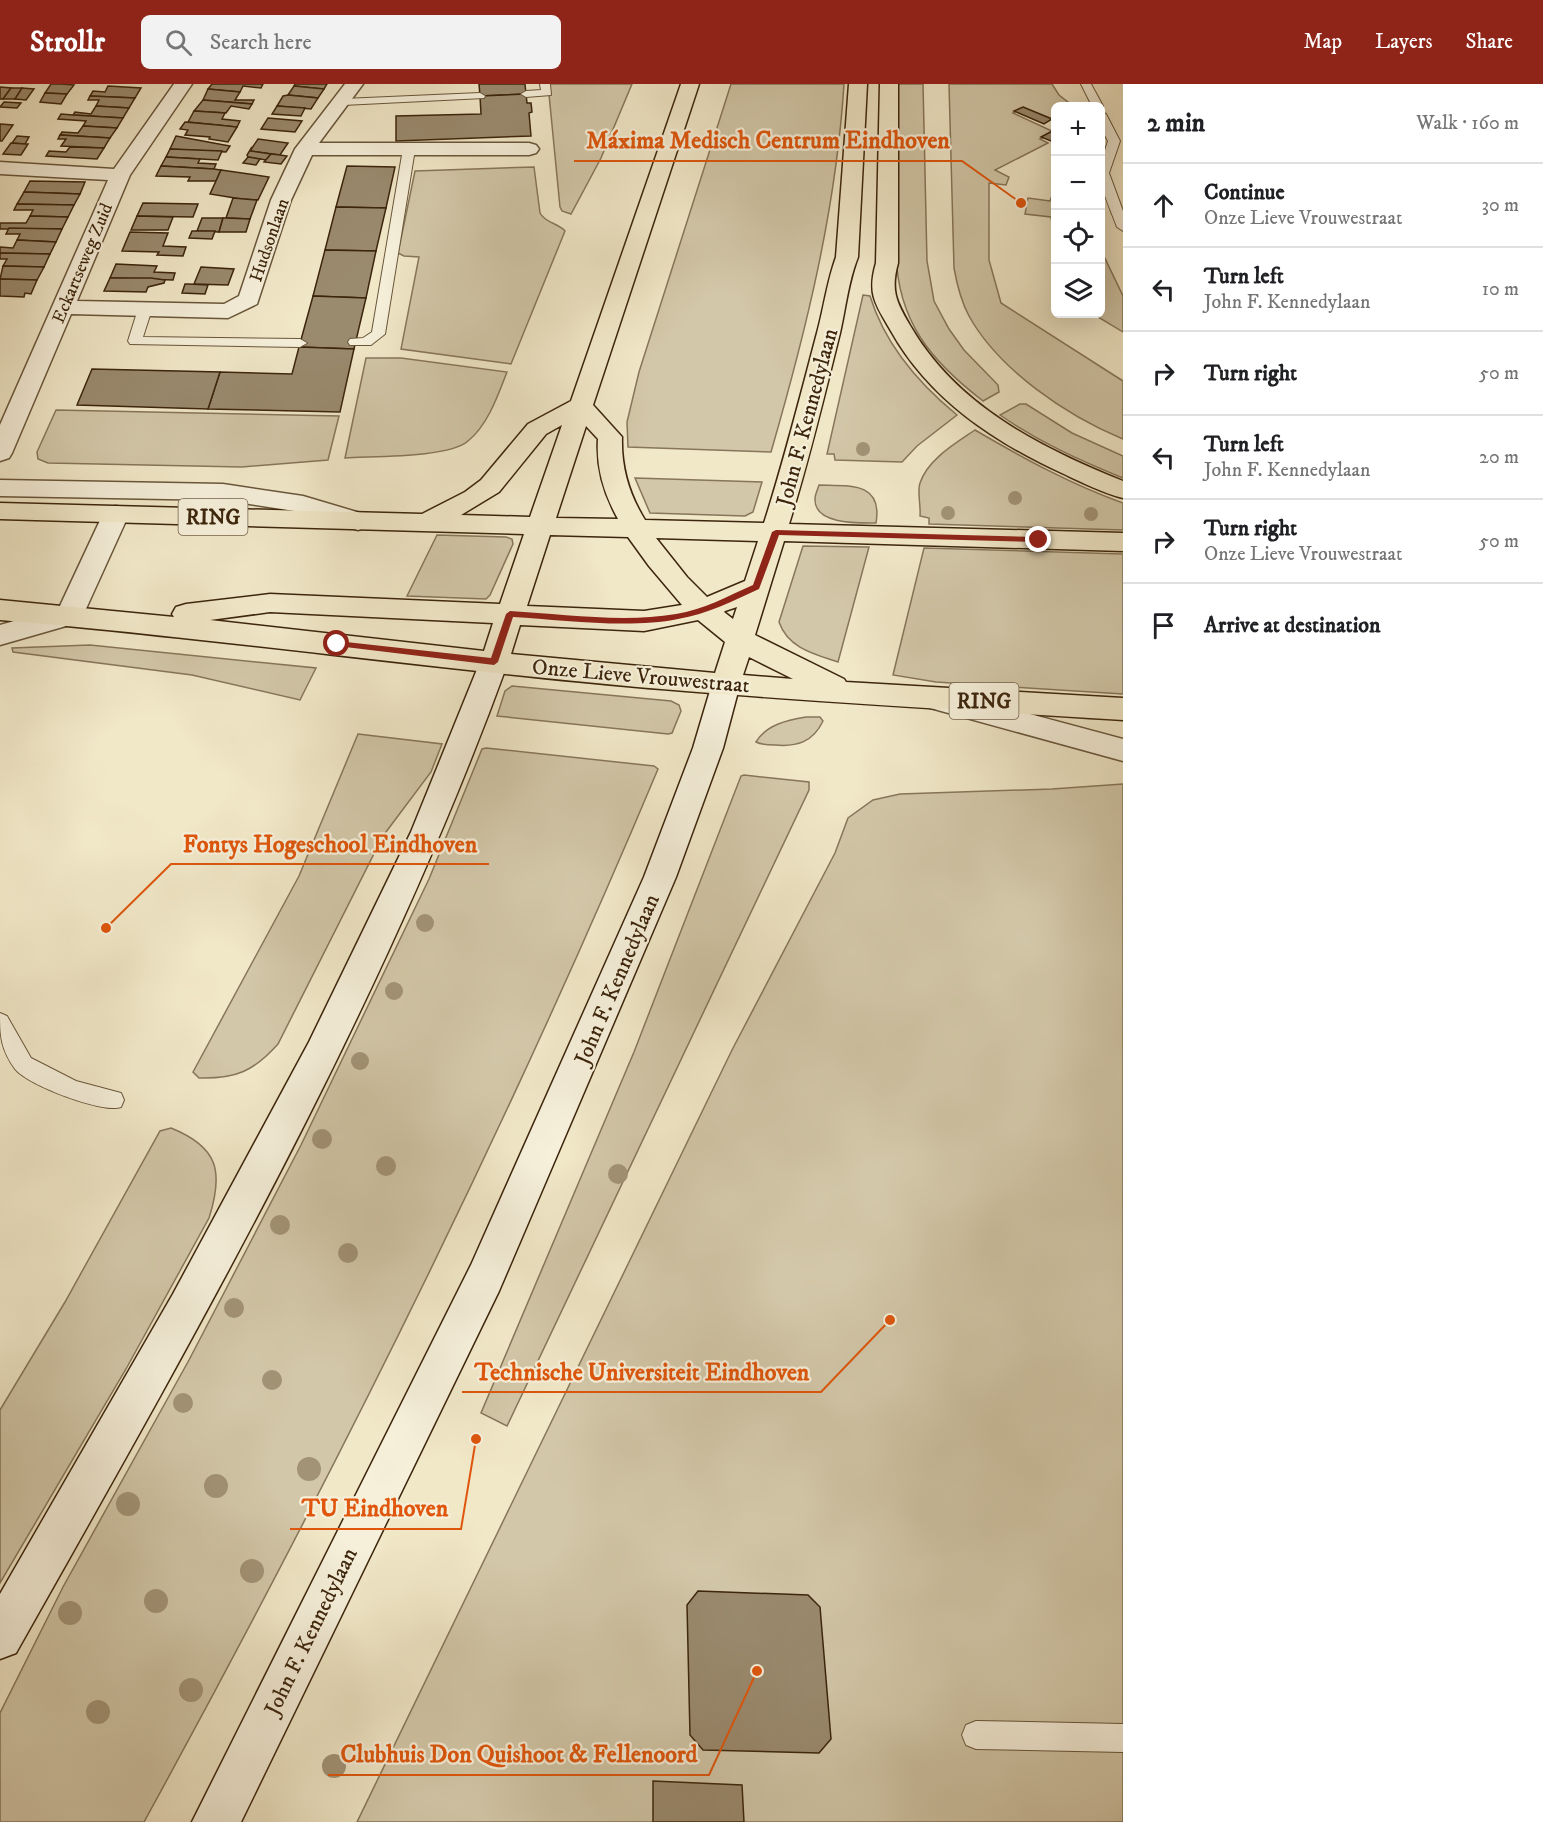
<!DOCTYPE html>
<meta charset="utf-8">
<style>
:root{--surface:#fff;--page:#f2f2f2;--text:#202124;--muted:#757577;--line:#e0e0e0;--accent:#8f2418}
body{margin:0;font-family:"IM FELL DW Pica",serif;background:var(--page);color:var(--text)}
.controls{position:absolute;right:18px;top:18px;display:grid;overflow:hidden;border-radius:9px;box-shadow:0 6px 24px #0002}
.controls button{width:54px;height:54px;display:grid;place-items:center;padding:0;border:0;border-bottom:2px solid var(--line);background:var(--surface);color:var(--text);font:30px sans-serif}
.stop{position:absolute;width:18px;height:18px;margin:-14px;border:4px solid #8f2418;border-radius:50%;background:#fff}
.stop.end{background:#8f2418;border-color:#fff;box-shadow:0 2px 6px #0008}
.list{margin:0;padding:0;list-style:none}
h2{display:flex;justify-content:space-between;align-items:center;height:78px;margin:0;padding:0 24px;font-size:26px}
h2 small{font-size:20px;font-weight:400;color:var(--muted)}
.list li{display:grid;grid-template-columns:39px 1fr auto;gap:18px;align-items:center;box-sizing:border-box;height:84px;padding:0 24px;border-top:2px solid var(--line)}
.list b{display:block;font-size:22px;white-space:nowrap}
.list p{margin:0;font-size:20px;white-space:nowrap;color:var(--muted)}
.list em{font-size:20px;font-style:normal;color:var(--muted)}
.icon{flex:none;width:33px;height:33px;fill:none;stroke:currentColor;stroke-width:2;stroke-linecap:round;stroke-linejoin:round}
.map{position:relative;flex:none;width:1123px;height:1738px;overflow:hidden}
header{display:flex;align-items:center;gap:36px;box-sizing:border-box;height:84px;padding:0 30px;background:var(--accent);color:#fff}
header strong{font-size:28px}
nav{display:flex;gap:33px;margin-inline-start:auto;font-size:21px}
.search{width:420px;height:54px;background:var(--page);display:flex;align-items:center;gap:15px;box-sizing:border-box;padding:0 21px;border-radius:9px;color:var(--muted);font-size:22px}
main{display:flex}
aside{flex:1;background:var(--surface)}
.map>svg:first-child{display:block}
.green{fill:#d2c7a8;stroke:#87765a;stroke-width:1.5}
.building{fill:#9a8a6e;stroke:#3c250c;stroke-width:1.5}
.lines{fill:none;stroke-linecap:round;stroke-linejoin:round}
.service-casing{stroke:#69563b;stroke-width:2}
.minor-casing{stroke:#69563b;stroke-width:3}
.secondary-casing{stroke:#3c250c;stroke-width:3}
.primary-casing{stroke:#3c250c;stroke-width:3}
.service{fill:#f6f0db;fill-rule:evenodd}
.minor{fill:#f6f0db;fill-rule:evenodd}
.secondary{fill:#f6f0db;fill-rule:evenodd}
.primary{fill:#f1e8c8;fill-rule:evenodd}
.tree{fill:#a29376}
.route{fill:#8f2418}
.labels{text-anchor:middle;stroke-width:4.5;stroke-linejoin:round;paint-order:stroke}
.far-street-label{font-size:18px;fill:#3c250c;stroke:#f6f0db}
.shield{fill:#f6f0db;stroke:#74624a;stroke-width:1.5}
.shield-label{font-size:21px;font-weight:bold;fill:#3c250c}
.street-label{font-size:22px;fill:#3c250c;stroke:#f6f0db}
.leader{fill:none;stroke:#df560c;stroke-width:2}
.callout-dot{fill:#df560c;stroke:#f6f0db;stroke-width:2}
.callout-label{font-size:24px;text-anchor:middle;font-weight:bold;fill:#df560c;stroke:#f6f0db;stroke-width:4.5;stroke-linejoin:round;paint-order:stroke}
</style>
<header>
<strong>Strollr</strong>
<div class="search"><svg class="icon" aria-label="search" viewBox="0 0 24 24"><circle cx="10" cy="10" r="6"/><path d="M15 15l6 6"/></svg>Search here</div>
<nav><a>Map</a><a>Layers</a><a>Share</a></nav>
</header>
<main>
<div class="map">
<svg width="1123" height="1738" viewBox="0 0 1123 1738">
<rect width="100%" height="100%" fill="#f1e8c8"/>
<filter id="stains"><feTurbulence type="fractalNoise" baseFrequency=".00333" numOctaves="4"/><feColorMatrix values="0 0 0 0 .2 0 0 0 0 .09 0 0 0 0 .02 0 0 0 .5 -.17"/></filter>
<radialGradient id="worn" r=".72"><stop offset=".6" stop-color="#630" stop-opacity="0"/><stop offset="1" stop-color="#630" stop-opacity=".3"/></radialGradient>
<g class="green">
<polygon points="548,0 632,0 601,74 571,130 562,127 560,123"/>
<path d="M 731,0 L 844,0 C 836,126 806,247 771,368 L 628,363 L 627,338 L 639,288 Z"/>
<path d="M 898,0 L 923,0 L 927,177 L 934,217 L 949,245 L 964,266 L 998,301 L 999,308 L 983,317 C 931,277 898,238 896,170 Z"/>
<path d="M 949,0 L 1052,0 L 1059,11 L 1073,22 L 1056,22 L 1055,34 L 1051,36 L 1023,24 L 1013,29 L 1054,48 L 1040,55 L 1048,59 L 995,86 L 1009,93 L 1006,101 L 989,99 L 989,176 L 1001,219 L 1123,297 L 1123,355 C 1067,332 999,286 969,232 C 961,217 957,201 954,184 Z"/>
<path d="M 534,83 L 540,129 C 545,139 558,139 565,147 L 511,280 L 401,265 L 419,173 L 404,172 L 398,169 L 415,87 Z"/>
<polygon points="1055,103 1056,103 1055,157 1051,133 1025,130 1028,114 1050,117"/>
<polygon points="1101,166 1123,212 1123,248 1093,230 1100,230"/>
<path d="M 863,211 L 870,212 C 885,261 918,299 957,331 L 917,362 L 902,378 L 835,376 L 834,370 L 827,370 Z"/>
<path d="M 366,274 L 401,274 L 507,288 C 498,311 488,341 468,357 C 449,374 372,372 345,374 Z"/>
<path d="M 1020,320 L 1026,320 L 1072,349 L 1123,372 L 1123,394 C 1079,376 1039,358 1000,331 Z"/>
<polygon points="56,326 339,332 328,376 242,383 48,379 38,375 37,368"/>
<path d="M 975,346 C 1023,374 1070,400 1123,419 L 1123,446 L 929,440 L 929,434 L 920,432 C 921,422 917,407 920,399 C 928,375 956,359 975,346 Z"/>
<polygon points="635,394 762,398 753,428 745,432 650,429"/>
<path d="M 819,401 C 850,402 883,398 876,439 C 860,439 814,441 815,415 C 815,410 818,405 819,401 Z"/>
<polygon points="437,451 506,453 512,455 513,460 490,511 486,515 407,512"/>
<path d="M 803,462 L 869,463 L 838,578 C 814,570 788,564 779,538 Z"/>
<polygon points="924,464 1123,470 1123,610 936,598 893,591"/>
<polygon points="90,561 316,584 300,616 192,591 13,568 12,564"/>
<polygon points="512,602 671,617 679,621 681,627 672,649 668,650 497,632 505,607"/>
<path d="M 806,633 L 820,633 L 823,637 C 813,658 797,663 775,661 C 768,661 762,661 756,658 C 766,641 787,636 806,633 Z"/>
<path d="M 358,650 L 442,660 L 431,688 L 383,752 L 278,960 C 254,987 236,995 199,994 L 193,988 L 299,792 Z"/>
<path d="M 486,664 L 654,682 L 658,685 C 507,1045 332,1395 144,1738 L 0,1738 L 0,1629 L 63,1503 L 189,1276 L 301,1061 L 429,795 L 482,665 Z"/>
<polygon points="744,691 809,698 809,706 507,1342 481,1329 634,968 741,692"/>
<polygon points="1123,700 1123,1738 357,1738 732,966 835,769 848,734 873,716 900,710 1052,705"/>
<path d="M 171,1044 C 218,1063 224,1087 209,1134 L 126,1285 L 0,1499 L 0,1326 L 65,1218 L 160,1047 Z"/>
</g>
<g class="building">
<polygon points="51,0 61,0 74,1 67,10 45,9"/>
<polygon points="212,0 263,0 261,4 243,2 240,8 208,5"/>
<polygon points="295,0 327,0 324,5 294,2"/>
<polygon points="479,0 525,0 526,10 480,12"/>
<polygon points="108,2 141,4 135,14 90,12 93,7 105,8"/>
<polygon points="294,2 324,5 318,14 288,11"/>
<polygon points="0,3 11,4 3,15 0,15"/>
<polygon points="11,4 22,4 15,15 3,15"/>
<polygon points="22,4 34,5 26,16 15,15"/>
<polygon points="208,5 240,8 235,16 254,16 252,20 203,16"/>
<polygon points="45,9 67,10 61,20 40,18"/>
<polygon points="526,10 527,19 531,19 532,28 529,29 531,52 396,57 396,32 481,30 480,12"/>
<polygon points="90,12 135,14 129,24 96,22 99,16 88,16"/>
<polygon points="283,12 288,11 318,14 311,25 277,22"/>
<polygon points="203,16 252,20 249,25 231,22 226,29 194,27"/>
<polygon points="4,18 21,19 17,24 0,23"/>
<polygon points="96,22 129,24 123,34 73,31 75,28 91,30"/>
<polygon points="277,22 305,24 301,32 272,30"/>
<polygon points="1023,23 1052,35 1044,40 1014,27"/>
<polygon points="194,27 225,29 222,35 240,37 237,43 188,38"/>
<polygon points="61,30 73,31 123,34 117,44 83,42 86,37 58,35"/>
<polygon points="268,34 302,37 295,48 261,45"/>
<polygon points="185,38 218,41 237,43 228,58 209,55 210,53 185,51 188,46 180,45"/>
<polygon points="0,40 13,41 2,57 0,57"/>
<polygon points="83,42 117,44 110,54 60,51 62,48 78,49"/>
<polygon points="1056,45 1056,59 1041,53"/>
<polygon points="60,51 110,54 104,64 61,62 66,55 58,55"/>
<polygon points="17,52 29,53 25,60 12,59"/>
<polygon points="176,52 208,58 230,62 226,68 170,65"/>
<polygon points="258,55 288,59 280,71 250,67"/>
<polygon points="11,59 25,60 28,60 21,71 3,70"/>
<polygon points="70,63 104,64 97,75 46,72 49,67 66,68"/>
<polygon points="252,63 250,67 271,70 266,76 248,73 247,71"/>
<polygon points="170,65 222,67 218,76 166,73"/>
<polygon points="271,70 280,71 287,72 281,80 264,78"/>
<polygon points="166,73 200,75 198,79 216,80 214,85 161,82"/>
<polygon points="248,73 260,75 256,81 243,79"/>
<polygon points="161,82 214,85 221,86 216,97 188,97 190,93 156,92"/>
<polygon points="347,82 395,83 386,124 336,123"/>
<polygon points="221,86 269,93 258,116 241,115 210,110"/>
<polygon points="30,97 85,98 80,110 24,108"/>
<polygon points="24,108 80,110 74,121 17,120"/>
<polygon points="233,114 257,116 250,135 226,134"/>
<polygon points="143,119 198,120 193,133 137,132"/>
<polygon points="17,120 74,121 68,133 30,132 33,126 14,126"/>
<polygon points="336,123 386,124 376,167 325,166"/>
<polygon points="30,132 68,133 62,145 0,145 0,139 26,139"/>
<polygon points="137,132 173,133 168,146 131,146"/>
<polygon points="202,134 223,134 219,148 197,147"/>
<polygon points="223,134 226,134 250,135 246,148 219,148"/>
<polygon points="9,144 62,145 56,158 17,156 20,150 6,150"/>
<polygon points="192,147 215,147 212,155 189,154"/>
<polygon points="130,148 168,149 163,162 186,163 183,172 157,171 159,168 122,167"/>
<polygon points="17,156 56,158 50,170 0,169 0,163 13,164"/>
<polygon points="325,166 376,167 366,214 313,212"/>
<polygon points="0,169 50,170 44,183 3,182 7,175 0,175"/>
<polygon points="116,180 157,182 154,188 175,189 173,196 110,194"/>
<polygon points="3,182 44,183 37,196 0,195"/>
<polygon points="201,183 234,185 228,201 194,200"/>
<polygon points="110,194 151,194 165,196 164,199 148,203 146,208 104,207"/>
<polygon points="0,195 37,196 31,210 25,209 24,213 0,212"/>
<polygon points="185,200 188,200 208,201 205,210 182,209"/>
<polygon points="313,212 366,214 354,265 299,263"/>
<polygon points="299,263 354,265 340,328 208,325 220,288 292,290"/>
<polygon points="92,285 220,288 208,325 77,321"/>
<polygon points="698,1507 808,1511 820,1523 831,1655 819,1669 703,1666 690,1651 687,1521"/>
<polygon points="653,1697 742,1701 744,1738 653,1738"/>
</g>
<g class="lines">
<defs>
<g id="service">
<polygon points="540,0 550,0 551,11 526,13 521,10 526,7 541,6"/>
<polygon points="1081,0 1091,0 1103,22 1101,24 1092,22"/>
<polygon points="480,9 485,12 484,14 343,21 337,18 343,15"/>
<path d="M 1100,27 L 1106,30 L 1120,57 L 1109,89 L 1123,127 L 1123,147 L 1117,143 C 1103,105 1094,97 1108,57 L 1100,42 Z"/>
<polygon points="409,62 415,65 385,250 371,261 350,261 348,258 350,255 363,254 372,248 403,65"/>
<polygon points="145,221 152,225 143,253 300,255 307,259 300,263 130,260 128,257 138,225"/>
<path d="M 0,929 L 7,932 L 31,974 L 76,997 L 121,1009 L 124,1016 L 121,1023 C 104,1030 27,1001 15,985 C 1,965 0,953 0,929 Z"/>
<polygon points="976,1637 1123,1640 1123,1668 976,1665 966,1661 962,1651 966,1641"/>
</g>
<g id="minor">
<polygon points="174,0 192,0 130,91 77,217 224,220 239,212 271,116 295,65 345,0 363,0 319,59 529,59 536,61 539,65 536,69 529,71 312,71 291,116 257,220 228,234 71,230 12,369 9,374 0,377 0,341 108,96 0,90 0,78 114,85"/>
<polygon points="0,396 223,400 303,412 367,431 371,437 367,443 358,446 301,428 223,416 0,412"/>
<polygon points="116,422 125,424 129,430 80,538 0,561 0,541 59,524 103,430 107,424"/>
<polygon points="933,604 1123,655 1123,677 923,622 919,615 923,608"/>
</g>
<g id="secondary">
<path d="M 494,568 L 504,571 L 508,578 C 382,925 197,1248 16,1569 L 0,1575 L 0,1510 L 173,1210 L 309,958 L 411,748 L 480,578 L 484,571 Z"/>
<polygon points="726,590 736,593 740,600 723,664 676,793 499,1207 241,1738 192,1738 471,1181 644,793 693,664 712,600 716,593"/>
</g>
<g id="primary">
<path d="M 681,0 L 699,0 L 593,321 L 622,353 C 621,384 629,410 645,436 L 764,439 C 784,377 800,313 817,249 C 824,223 827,198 836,173 L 849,0 L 867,0 L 858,173 C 848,198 846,223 840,249 C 824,313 809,377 789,440 L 1123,449 L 1123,467 L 784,457 L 755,551 L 844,595 L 846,598 L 1123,614 L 1123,636 C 961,626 799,617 637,603 C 424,584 213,554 0,536 L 0,516 L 174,533 L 172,530 L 176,523 L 186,520 L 270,510 L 500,520 L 524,450 L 0,435 L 0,419 L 422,430 L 465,408 L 481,396 L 528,340 L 571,317 ZM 562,341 L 530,433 L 461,431 L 499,408 L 546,350 ZM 586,342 L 598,355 C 596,384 604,410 618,435 L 556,434 ZM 550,451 L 628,453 L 649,482 L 682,521 L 644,527 L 527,522 ZM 656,454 L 758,457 L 745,497 L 707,513 L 687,493 ZM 737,523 L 733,535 L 724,528 L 725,527 ZM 270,528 L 493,539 L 484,567 L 210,536 ZM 698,536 L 725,558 L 715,589 L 511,570 L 520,541 L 644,547 ZM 749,573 L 793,595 L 743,591 Z"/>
<path d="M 880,0 L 898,0 L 898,179 C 890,208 897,219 911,243 C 957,322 1041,364 1123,397 L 1123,414 C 1103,409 1083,399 1064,390 C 994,358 929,315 891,247 C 875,220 867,210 876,179 Z"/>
</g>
</defs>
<use href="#service" class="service-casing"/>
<use href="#minor" class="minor-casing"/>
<use href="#secondary" class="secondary-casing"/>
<use href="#primary" class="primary-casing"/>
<use href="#service" class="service"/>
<use href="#minor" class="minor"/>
<use href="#secondary" class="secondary"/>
<use href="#primary" class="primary"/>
</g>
<g class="tree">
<circle cx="863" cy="365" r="7"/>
<circle cx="1015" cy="414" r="7"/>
<circle cx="948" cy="429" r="7"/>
<circle cx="1091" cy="430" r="7"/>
<circle cx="425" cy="839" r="9"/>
<circle cx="394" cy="907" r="9"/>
<circle cx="360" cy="977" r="9"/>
<circle cx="322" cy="1055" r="10"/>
<circle cx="386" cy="1082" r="10"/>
<circle cx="618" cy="1090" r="10"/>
<circle cx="280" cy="1141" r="10"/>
<circle cx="348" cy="1169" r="10"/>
<circle cx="234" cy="1224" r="10"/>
<circle cx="272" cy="1296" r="10"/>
<circle cx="183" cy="1319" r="10"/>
<circle cx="309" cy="1385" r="12"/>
<circle cx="216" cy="1402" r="12"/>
<circle cx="128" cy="1420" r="12"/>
<circle cx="252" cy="1487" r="12"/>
<circle cx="156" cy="1517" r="12"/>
<circle cx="70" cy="1529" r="12"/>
<circle cx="191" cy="1606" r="12"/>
<circle cx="98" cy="1628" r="12"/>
<circle cx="334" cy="1682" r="12"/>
</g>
<path class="route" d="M 776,446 L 1039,453 L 1043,456 L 1039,458 L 779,451 L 759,505 C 733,517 707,530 678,535 C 630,545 562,536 513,533 L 498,578 L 494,581 L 337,562 L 333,560 L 337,557 L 491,574 L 506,530 L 510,527 C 563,530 623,539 676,530 C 703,526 728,512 753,501 L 772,448 Z"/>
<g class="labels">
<g class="far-street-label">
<text transform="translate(269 156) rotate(-71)" y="6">Hudsonlaan</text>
<text transform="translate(82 179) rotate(-67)" y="6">Eckartseweg Zuid</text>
</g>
<g class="shield">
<rect x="178.5" y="415" width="69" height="36" rx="4.5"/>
<rect x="949.5" y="599" width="69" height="36" rx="4.5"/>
</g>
<g class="shield-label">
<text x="213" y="440">RING</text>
<text x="984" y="624">RING</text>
</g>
<g class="street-label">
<text transform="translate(806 333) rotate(-75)" y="8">John F. Kennedylaan</text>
<text transform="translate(641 591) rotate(5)" y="8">Onze Lieve Vrouwestraat</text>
<text transform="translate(616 895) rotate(-67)" y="8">John F. Kennedylaan</text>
<text transform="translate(310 1547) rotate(-64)" y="8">John F. Kennedylaan</text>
</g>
</g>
<path class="leader" d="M1021 119L962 77H574M106 844L171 780H489M890 1236L821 1308H462M476 1355L461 1445H290M757 1587L709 1691H328"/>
<g class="callout-dot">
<circle cx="1021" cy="119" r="6"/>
<circle cx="106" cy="844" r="6"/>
<circle cx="890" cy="1236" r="6"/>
<circle cx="476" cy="1355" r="6"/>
<circle cx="757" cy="1587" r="6"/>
</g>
<g class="callout-label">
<text x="768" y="64">Máxima Medisch Centrum Eindhoven</text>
<text x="330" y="768">Fontys Hogeschool Eindhoven</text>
<text x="642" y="1296">Technische Universiteit Eindhoven</text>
<text x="375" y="1432">TU Eindhoven</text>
<text x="519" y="1678">Clubhuis Don Quishoot &amp; Fellenoord</text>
</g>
<rect width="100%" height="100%" filter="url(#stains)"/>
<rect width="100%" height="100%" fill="url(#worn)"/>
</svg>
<div class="controls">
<button>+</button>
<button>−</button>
<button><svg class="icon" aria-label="locate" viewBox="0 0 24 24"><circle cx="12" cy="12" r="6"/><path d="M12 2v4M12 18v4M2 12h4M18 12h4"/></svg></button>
<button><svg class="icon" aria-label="layers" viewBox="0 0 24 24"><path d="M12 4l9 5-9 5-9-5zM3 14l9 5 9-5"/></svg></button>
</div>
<div class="stop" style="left:337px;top:560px"></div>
<div class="stop end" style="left:1039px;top:456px"></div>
</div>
<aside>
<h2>2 min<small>Walk · 160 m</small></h2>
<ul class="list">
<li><svg class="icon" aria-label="ahead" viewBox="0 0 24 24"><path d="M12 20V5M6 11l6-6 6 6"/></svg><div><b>Continue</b><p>Onze Lieve Vrouwestraat</p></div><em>30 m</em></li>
<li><svg class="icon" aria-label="left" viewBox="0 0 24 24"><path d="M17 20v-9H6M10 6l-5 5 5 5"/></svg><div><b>Turn left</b><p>John F. Kennedylaan</p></div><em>10 m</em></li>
<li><svg class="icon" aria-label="right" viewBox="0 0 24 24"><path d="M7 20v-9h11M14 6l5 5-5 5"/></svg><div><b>Turn right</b></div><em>50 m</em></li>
<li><svg class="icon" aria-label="left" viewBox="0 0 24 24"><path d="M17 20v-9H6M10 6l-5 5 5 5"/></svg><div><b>Turn left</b><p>John F. Kennedylaan</p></div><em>20 m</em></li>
<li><svg class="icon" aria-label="right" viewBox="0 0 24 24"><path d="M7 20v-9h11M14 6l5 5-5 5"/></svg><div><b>Turn right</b><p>Onze Lieve Vrouwestraat</p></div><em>50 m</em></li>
<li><svg class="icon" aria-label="arrive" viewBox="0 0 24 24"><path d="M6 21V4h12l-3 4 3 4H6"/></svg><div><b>Arrive at destination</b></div></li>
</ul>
</aside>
</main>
